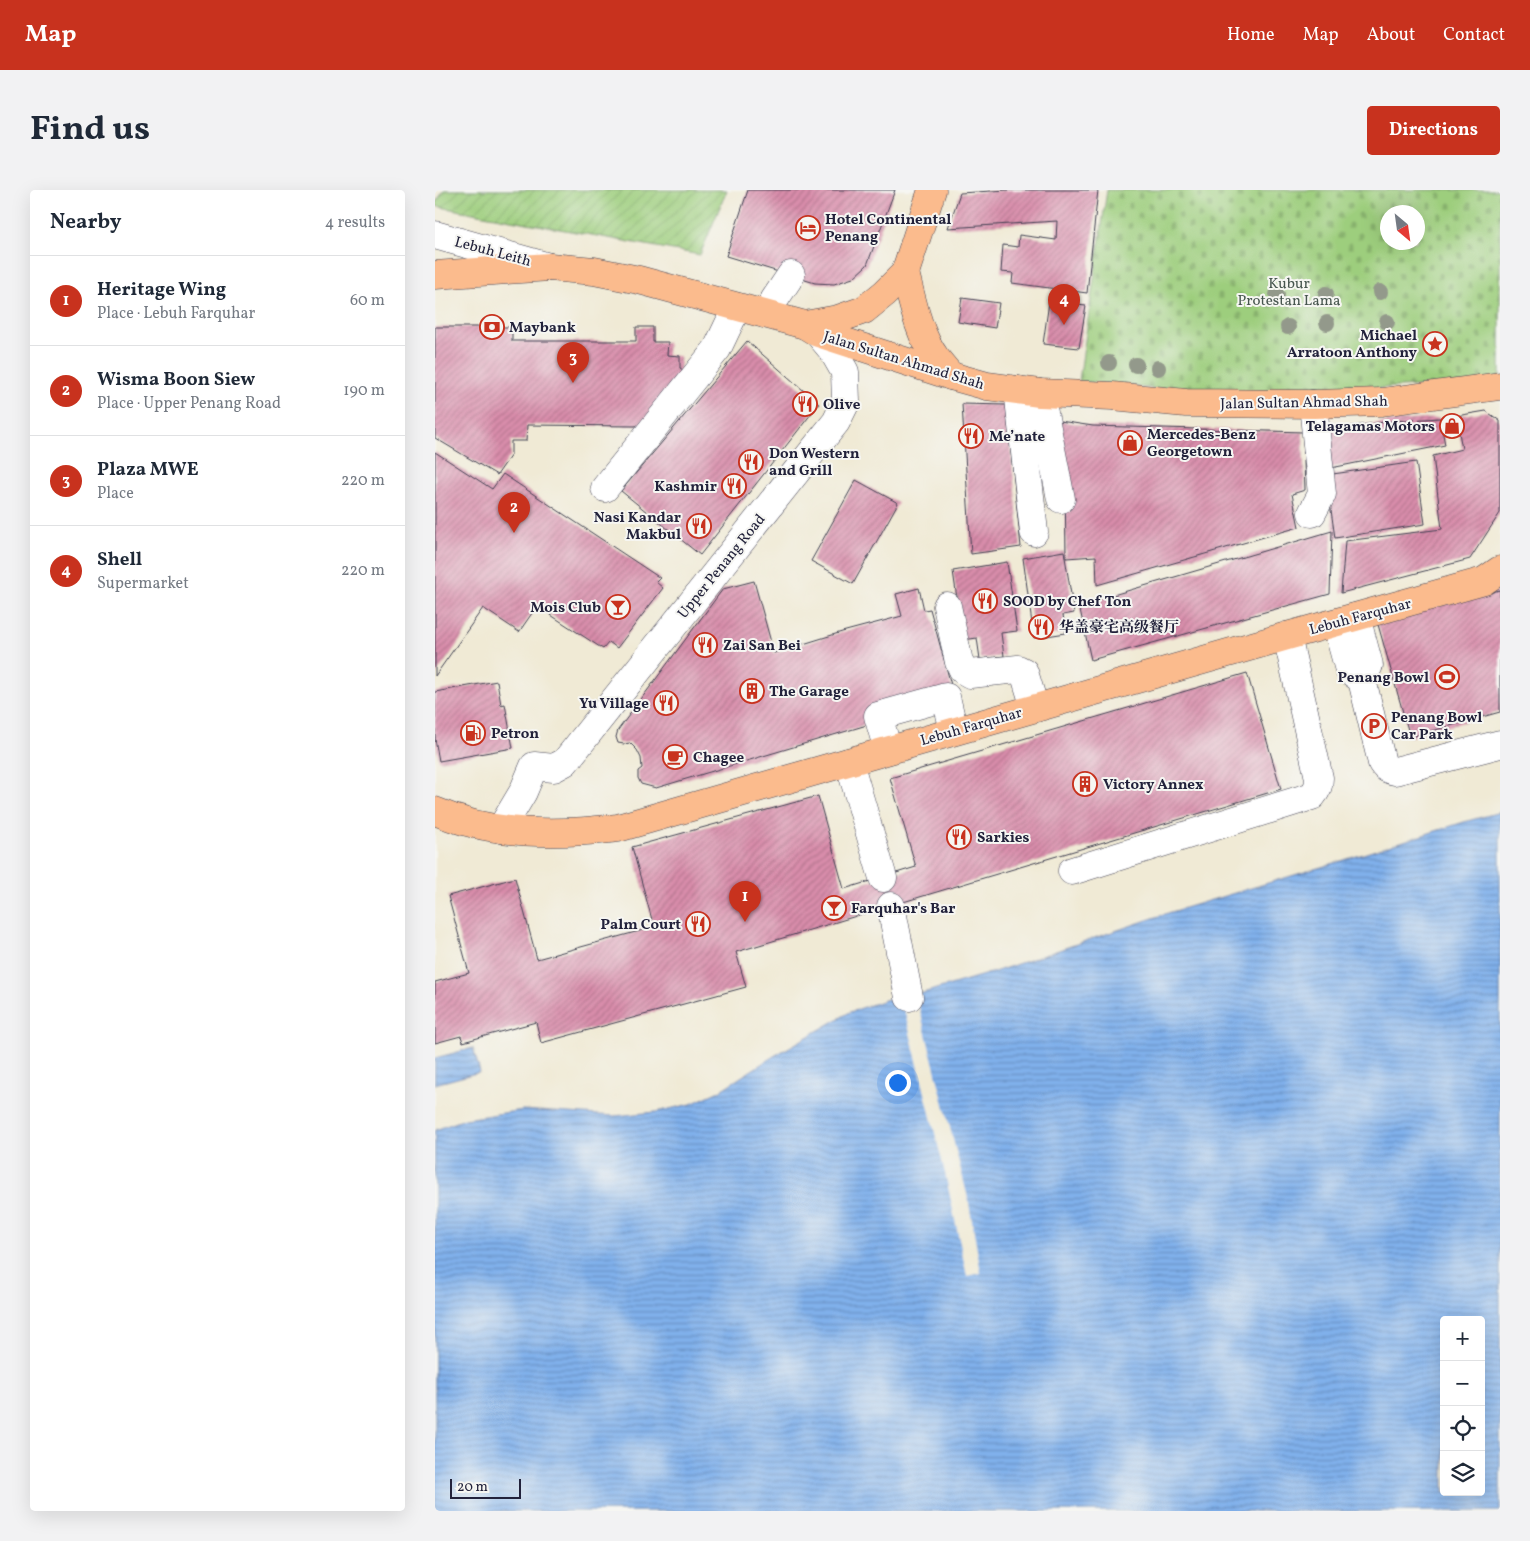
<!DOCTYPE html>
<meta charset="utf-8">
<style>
:root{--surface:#fff;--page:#f2f2f3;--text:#1f2937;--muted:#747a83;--line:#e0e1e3;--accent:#c8321e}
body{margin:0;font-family:Vollkorn,"Noto Serif SC",serif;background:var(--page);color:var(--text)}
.controls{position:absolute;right:15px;bottom:15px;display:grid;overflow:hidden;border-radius:5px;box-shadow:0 5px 20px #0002}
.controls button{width:45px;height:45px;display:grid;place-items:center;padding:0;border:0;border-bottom:1px solid var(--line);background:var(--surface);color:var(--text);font:25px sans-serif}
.compass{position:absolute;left:945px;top:15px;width:45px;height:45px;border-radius:50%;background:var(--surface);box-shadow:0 5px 20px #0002;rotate:151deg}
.scale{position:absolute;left:15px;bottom:12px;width:71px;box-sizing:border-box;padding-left:5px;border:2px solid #22223b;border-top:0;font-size:14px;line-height:18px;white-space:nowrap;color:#22223b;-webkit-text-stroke:4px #f6f6f2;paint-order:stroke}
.you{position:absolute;left:462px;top:892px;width:18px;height:18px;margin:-12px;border:4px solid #fff;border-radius:50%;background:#1a73e8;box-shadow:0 0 0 8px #1a73e833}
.badge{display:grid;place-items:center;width:32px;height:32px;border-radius:50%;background:var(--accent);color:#fff;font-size:16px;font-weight:700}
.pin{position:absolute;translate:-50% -41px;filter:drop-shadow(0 1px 2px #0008)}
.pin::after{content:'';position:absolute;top:26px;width:18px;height:15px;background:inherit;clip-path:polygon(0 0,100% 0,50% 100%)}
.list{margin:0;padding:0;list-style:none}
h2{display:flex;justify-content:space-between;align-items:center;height:65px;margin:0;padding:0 20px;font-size:21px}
h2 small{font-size:16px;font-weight:400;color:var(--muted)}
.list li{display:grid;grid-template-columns:32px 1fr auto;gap:15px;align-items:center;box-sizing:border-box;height:90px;padding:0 20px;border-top:1px solid var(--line)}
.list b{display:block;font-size:19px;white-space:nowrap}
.list p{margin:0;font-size:16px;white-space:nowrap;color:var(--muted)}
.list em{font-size:16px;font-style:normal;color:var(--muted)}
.icon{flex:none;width:28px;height:28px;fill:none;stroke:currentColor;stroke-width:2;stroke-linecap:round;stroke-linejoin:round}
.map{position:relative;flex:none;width:1065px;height:1321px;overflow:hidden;border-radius:5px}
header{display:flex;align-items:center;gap:30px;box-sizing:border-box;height:70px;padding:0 25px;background:var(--accent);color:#fff}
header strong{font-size:24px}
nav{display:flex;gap:28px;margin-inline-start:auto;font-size:18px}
.intro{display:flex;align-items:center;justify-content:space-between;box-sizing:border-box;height:120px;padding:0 30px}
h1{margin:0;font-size:35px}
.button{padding:12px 22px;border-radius:5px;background:var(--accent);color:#fff;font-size:18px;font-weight:700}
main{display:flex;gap:30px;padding:0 30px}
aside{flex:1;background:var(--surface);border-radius:5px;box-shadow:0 5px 20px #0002}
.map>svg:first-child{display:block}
.cemetery{fill:url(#cemetery-stones);stroke:#60785c;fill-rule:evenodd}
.garden{fill:url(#garden-furrows);stroke:#60785c}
.water{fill:url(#water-rules);stroke:#516993;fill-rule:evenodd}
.pier{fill:#f0ead5}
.building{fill:url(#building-hatch)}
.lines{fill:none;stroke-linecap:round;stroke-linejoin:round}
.minor-casing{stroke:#414052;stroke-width:29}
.major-casing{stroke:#414052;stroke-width:29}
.minor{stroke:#fff;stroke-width:28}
.major{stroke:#fbbb8d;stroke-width:28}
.tree{fill:#93998b}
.labels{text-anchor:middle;stroke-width:4;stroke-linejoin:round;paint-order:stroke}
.poi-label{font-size:15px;font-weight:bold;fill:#22223b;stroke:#f6f6f2;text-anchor:start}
.street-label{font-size:15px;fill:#22223b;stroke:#f6f6f2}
.park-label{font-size:15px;fill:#47564f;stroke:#f6f6f2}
</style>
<header>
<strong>Map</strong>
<nav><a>Home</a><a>Map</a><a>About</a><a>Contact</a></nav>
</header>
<div class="intro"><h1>Find us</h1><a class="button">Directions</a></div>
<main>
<aside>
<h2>Nearby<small>4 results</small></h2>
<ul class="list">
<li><span class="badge">1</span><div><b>Heritage Wing</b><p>Place · Lebuh Farquhar</p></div><em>60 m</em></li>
<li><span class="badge">2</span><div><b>Wisma Boon Siew</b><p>Place · Upper Penang Road</p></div><em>190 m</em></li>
<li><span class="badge">3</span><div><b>Plaza MWE</b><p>Place</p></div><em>220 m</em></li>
<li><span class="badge">4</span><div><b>Shell</b><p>Supermarket</p></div><em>220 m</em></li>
</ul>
</aside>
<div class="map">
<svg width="1065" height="1321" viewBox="0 0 1065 1321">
<defs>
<pattern id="cemetery-stones" width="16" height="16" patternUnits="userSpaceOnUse" patternTransform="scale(1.25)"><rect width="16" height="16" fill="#9dce7d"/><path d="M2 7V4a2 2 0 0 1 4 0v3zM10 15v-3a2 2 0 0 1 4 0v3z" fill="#87b16d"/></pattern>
<pattern id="garden-furrows" width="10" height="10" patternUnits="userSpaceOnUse" patternTransform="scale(1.25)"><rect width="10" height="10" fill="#9dce7d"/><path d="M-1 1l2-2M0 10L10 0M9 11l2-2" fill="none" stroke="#87b16d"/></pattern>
<pattern id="water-rules" width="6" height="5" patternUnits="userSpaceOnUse" patternTransform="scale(1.25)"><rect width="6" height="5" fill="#80b0eb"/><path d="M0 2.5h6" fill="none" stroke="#688fc0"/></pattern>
<pattern id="building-hatch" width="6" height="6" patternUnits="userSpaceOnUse" patternTransform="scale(1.25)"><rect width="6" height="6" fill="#d98dab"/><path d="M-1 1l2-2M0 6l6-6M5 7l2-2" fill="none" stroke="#b0738c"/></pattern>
</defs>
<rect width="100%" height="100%" fill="#f6f6f2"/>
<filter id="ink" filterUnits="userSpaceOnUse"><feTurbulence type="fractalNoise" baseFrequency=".02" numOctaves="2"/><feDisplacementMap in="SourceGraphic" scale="10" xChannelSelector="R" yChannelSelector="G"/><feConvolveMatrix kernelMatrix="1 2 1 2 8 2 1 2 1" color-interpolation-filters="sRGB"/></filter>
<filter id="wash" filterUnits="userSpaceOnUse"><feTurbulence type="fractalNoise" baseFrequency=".0096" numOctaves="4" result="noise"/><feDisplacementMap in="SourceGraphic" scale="20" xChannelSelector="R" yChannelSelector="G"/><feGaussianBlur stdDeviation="1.12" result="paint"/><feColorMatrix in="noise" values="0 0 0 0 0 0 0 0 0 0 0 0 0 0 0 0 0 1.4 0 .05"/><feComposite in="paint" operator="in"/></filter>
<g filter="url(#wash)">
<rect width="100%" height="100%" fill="#f0ead5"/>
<path class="cemetery" d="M 672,0 L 1065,0 L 1065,192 L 845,203 L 752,202 L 644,191 ZM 952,22 L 982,22 L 982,52 L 952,52 Z"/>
<polygon class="garden" points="9,0 292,0 265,65 0,16 0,14"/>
<g class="water">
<path d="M 1065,622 L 1065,1321 L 0,1321 L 0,940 L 30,929 L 88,920 L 179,926 L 221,922 L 256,914 L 284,901 L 339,866 L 415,822 L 453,809 L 481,805 L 559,782 L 733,723 L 903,672 L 1029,632 ZM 1009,1130 L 1046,1130 L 1046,1302 L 1009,1302 Z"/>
<polygon points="38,858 45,882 0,894 0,868"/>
</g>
<polygon class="pier" points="481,805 533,1008 546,1083 532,1086 510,983 466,807"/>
<g id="blocks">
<g class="building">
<polygon points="313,0 460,0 432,75 418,88 399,94 380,93 291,66"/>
<polygon points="572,0 663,0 652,103 577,93 578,83 566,82 568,55 583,57 584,45 621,50 622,31 513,38 525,3"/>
<polygon points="527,108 564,113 560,138 523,132"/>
<polygon points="614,112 651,116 644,158 608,154"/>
<polygon points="0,137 77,137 77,151 201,151 201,137 218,137 218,152 233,152 232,165 245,166 245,178 254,184 214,234 200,236 92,235 91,251 76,251 76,265 62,285 0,248"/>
<polygon points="312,151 384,214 265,365 186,301"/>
<polygon points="527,214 571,215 586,357 536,364"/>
<polygon points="1051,221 1065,231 1065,323 1035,369 906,403 910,351 1007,339 998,266 1027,259 1021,226"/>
<polygon points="1005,228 1010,255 891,279 886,240 958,231"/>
<polygon points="618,230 658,236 868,242 870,300 857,304 864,337 662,395 661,366 631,368 630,285"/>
<polygon points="0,262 57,299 68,284 225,388 221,392 228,398 182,458 174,452 168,459 102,416 84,442 48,418 0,486"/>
<polygon points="981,272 990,334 900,348 891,285"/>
<polygon points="421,290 463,313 418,394 376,371"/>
<polygon points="897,341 895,404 656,470 644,415"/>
<polygon points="629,361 639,423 628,425 631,443 599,448 588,368"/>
<polygon points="572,372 582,441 566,443 569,466 545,469 542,448 528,450 518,381"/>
<polygon points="319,391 339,463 407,442 467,426 461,404 484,398 489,420 495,419 521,513 432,535 221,598 206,594 203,588 203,581 207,578 206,568 202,560 195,553 189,554 183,553 181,547 183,540 288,399"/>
<polygon points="1065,400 1065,522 975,547 942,431"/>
<polygon points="812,483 846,599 301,762 311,797 106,853 101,832 28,852 26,846 0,853 0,792 34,783 13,706 80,688 102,769 219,737 197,657 383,606 409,699 481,677 455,588"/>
<polygon points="62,491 66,515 70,514 78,558 4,571 0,549 0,502"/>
</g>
</g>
</g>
<g filter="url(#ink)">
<use href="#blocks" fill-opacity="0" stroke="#414052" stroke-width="1"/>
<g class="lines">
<defs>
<g id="minor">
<polyline points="0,45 114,77"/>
<polyline points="330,124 356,85"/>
<polyline points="583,200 599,342"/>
<polyline points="605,203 626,309"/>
<polyline points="170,298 282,159 302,117"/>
<polyline points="877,323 887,304 878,214"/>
<polyline points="512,416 524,472 528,480 535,484 583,479 589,482 600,518"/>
<polyline points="921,427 934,475 927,490"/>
<path d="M 901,433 L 914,480 L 927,490 L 947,573 C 951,579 954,580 960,581 L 1065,554"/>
<polyline points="453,560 443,526 511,507 519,541"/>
<polyline points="414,572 448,688"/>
<polyline points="66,639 88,602 99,576 119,578 130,572 401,232 411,212 410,182 398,161 383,143"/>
<path d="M 637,681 L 877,606 C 882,600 884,596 884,588 L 852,446"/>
<polyline points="456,716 474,807"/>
</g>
<g id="major">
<path d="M 470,83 C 477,110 484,146 501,168 C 506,175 511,180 516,186"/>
<polyline points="0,85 115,77 159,81 204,90 370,135 383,143 516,186 552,196 605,203 677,206 751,213 878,214 947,212 1065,196"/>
<polyline points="370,135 403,129 429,120 450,103 470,83 497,0"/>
<path d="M 0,621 C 58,646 122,645 183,638 L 852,446 L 1049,391 L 1065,380"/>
</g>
</defs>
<use href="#minor" class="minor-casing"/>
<use href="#major" class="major-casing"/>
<use href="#minor" class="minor"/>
<use href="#major" class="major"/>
</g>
<g class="tree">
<circle cx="945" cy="102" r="8"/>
<circle cx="891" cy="104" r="8"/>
<circle cx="842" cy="105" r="8"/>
<circle cx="952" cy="132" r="8"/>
<circle cx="892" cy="133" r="8"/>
<circle cx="853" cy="137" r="8"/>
<circle cx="674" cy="173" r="8"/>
<circle cx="701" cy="175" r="8"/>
<circle cx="723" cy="178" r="8"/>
</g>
</g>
<defs>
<symbol id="hotel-ring" viewBox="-11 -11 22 22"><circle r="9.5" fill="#f6f6f2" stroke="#c8321e" stroke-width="1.5"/><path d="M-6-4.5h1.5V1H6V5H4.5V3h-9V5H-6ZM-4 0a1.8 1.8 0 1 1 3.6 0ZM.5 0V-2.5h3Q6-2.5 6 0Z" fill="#c8321e"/></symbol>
<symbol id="bank-ring" viewBox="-11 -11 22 22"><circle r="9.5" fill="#f6f6f2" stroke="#c8321e" stroke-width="1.5"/><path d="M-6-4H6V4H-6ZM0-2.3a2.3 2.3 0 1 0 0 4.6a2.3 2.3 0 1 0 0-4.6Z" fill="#c8321e"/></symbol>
<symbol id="sight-ring" viewBox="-11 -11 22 22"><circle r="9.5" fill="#f6f6f2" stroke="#c8321e" stroke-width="1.5"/><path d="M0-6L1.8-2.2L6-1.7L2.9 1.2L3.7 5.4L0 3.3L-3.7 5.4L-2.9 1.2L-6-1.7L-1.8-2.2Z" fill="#c8321e"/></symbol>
<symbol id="restaurant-ring" viewBox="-11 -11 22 22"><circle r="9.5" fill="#f6f6f2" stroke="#c8321e" stroke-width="1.5"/><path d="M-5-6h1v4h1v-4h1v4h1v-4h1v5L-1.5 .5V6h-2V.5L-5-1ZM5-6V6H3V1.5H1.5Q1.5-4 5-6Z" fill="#c8321e"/></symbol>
<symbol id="shop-ring" viewBox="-11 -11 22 22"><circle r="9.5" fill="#f6f6f2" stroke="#c8321e" stroke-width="1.5"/><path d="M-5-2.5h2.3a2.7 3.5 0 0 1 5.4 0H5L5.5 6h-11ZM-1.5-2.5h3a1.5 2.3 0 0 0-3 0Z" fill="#c8321e"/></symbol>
<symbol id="bar-ring" viewBox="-11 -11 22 22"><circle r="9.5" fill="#f6f6f2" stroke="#c8321e" stroke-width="1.5"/><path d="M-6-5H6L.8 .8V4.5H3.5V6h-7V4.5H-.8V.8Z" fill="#c8321e"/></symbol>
<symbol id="stadium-ring" viewBox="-11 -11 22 22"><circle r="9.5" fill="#f6f6f2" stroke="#c8321e" stroke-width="1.5"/><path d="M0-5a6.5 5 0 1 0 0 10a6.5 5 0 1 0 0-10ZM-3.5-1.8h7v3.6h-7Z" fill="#c8321e"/></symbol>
<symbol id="building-ring" viewBox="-11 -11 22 22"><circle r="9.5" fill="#f6f6f2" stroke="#c8321e" stroke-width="1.5"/><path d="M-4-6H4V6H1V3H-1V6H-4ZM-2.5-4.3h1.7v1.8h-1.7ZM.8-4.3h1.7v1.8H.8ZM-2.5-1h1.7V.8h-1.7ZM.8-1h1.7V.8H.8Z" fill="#c8321e"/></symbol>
<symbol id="parking-ring" viewBox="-11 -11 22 22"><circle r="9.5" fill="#f6f6f2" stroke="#c8321e" stroke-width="1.5"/><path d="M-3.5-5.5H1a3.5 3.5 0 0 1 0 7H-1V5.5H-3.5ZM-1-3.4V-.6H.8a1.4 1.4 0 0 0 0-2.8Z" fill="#c8321e"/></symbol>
<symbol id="fuel-ring" viewBox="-11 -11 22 22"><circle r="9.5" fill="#f6f6f2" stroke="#c8321e" stroke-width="1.5"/><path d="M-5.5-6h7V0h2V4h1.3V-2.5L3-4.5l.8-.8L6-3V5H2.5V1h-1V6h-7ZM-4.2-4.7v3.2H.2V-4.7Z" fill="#c8321e"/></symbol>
<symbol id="cafe-ring" viewBox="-11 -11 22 22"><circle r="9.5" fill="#f6f6f2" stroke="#c8321e" stroke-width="1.5"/><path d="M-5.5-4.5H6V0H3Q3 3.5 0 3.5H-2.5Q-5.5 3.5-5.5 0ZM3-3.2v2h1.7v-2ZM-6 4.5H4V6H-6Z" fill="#c8321e"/></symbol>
</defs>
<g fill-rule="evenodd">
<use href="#hotel-ring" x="359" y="24" width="28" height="28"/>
<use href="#bank-ring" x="43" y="123" width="28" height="28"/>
<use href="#sight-ring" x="986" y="140" width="28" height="28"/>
<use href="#restaurant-ring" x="356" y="200" width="28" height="28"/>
<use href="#shop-ring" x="1003" y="222" width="28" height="28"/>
<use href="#restaurant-ring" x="522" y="232" width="28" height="28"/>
<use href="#shop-ring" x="681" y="239" width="28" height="28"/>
<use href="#restaurant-ring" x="302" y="258" width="28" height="28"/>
<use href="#restaurant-ring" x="285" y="282" width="28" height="28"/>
<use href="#restaurant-ring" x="250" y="322" width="28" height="28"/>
<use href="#restaurant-ring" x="536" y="397" width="28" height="28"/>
<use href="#bar-ring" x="169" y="403" width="28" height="28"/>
<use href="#restaurant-ring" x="592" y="423" width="28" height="28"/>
<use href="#restaurant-ring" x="256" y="441" width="28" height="28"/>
<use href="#stadium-ring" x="998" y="473" width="28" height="28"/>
<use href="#building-ring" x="303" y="487" width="28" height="28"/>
<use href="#restaurant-ring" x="217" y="499" width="28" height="28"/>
<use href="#parking-ring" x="925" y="522" width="28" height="28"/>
<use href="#fuel-ring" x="24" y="529" width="28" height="28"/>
<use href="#cafe-ring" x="226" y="553" width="28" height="28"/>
<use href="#building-ring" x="636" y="580" width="28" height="28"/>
<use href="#restaurant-ring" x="510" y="633" width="28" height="28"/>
<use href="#bar-ring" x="385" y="704" width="28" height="28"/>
<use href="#restaurant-ring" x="249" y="720" width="28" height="28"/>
</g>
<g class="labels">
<g class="poi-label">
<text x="390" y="34">Hotel Continental<tspan x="390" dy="17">Penang</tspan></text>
<text x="74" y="142">Maybank</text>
<text x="982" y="150" text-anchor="end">Michael<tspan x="982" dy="17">Arratoon Anthony</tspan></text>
<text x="388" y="219">Olive</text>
<text x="1000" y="241" text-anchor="end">Telagamas Motors</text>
<text x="712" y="249">Mercedes-Benz<tspan x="712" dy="17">Georgetown</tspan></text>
<text x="554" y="251">Me’nate</text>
<text x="334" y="268">Don Western<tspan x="334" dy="17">and Grill</tspan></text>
<text x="282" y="301" text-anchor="end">Kashmir</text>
<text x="246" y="332" text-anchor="end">Nasi Kandar<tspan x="246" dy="17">Makbul</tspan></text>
<text x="568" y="416">SOOD by Chef Ton</text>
<text x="166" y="422" text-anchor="end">Mois Club</text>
<text x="624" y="442">华盖豪宅高级餐厅</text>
<text x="288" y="460">Zai San Bei</text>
<text x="994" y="492" text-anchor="end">Penang Bowl</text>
<text x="334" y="506">The Garage</text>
<text x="214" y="518" text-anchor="end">Yu Village</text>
<text x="956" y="532">Penang Bowl<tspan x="956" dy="17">Car Park</tspan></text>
<text x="56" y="548">Petron</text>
<text x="258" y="572">Chagee</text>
<text x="668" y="599">Victory Annex</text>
<text x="542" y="652">Sarkies</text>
<text x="416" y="723">Farquhar's Bar</text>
<text x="246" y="739" text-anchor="end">Palm Court</text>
</g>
<g class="street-label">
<text transform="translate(58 61) rotate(15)" y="5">Lebuh Leith</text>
<text transform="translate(469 170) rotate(17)" y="5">Jalan Sultan Ahmad Shah</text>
<text transform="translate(869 212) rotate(-1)" y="5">Jalan Sultan Ahmad Shah</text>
<text transform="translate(286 376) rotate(-51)" y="5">Upper Penang Road</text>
<text transform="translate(925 426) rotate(-15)" y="5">Lebuh Farquhar</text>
<text transform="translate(536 536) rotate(-16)" y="5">Lebuh Farquhar</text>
</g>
<g class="park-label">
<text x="854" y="98">Kubur<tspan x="854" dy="17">Protestan Lama</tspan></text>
</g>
</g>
</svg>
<div class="controls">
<button>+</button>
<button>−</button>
<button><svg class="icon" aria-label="locate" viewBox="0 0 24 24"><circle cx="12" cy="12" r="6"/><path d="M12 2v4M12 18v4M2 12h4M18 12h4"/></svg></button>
<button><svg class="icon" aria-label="layers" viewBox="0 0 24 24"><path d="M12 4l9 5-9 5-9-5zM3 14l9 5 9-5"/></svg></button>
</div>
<svg class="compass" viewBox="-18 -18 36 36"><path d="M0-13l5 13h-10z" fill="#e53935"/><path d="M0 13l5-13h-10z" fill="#747a83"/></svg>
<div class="scale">20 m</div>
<div class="you"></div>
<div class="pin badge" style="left:310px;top:732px">1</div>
<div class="pin badge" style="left:79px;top:343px">2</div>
<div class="pin badge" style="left:138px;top:193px">3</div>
<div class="pin badge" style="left:629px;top:135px">4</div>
</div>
</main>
